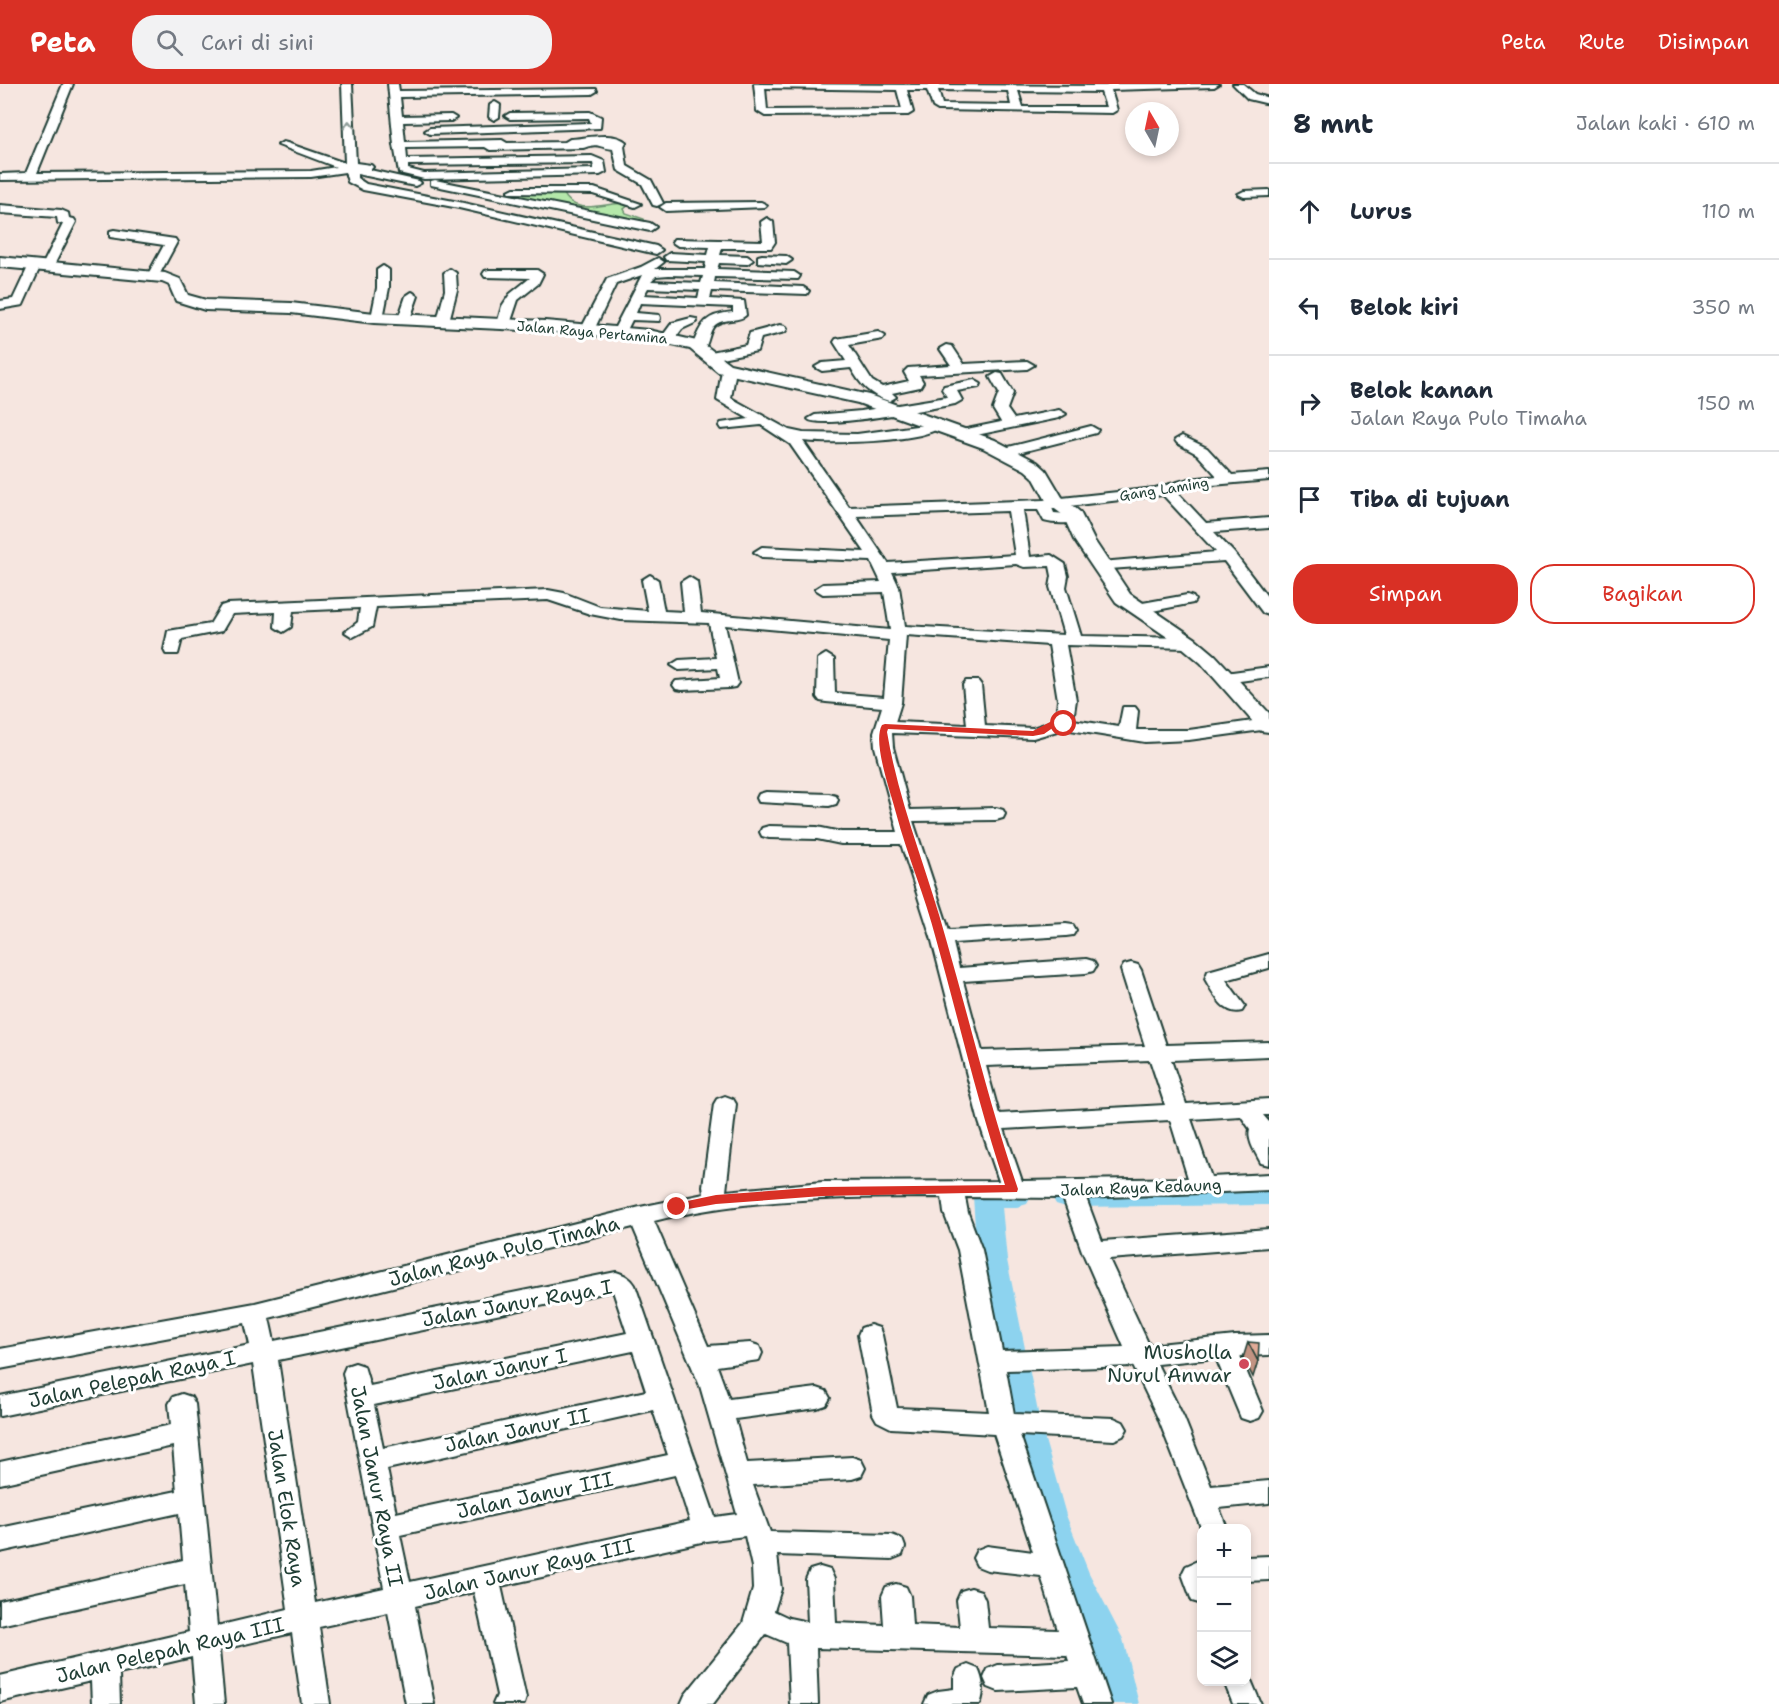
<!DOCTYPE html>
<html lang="id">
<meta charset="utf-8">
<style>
:root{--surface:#fff;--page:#f2f2f3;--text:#1f2937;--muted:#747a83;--line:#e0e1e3;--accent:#d93025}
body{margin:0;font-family:"Shantell Sans",sans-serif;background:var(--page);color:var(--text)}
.controls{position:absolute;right:18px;bottom:18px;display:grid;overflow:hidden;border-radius:12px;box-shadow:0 3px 9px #0003}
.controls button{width:54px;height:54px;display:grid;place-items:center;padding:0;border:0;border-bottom:2px solid var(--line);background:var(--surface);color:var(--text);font:30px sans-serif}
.compass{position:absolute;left:1125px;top:18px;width:54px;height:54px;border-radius:50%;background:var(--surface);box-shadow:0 3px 9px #0003;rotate:351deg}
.stop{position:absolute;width:18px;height:18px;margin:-14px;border:4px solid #d93025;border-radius:50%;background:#fff}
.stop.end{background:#d93025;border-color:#fff;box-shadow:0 2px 6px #0008}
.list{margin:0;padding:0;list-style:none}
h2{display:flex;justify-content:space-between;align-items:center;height:78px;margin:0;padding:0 24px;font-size:26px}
h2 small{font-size:20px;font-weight:400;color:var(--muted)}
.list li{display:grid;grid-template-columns:39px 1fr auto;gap:18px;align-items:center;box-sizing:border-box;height:96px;padding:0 24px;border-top:2px solid var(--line)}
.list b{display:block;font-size:22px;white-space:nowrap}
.list p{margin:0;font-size:20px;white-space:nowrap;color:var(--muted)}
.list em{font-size:20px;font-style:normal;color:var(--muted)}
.actions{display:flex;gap:12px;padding:18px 24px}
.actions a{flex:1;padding:14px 0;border:2px solid var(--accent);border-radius:24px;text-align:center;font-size:21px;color:var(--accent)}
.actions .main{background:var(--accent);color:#fff}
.icon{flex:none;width:33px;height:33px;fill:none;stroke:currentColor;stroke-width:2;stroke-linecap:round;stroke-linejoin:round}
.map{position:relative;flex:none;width:1269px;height:1620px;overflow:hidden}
header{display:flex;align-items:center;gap:36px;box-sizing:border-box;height:84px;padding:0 30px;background:var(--accent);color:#fff}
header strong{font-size:28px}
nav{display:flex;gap:33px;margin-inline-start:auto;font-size:21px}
.search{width:420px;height:54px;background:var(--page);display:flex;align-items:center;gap:15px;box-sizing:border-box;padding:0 21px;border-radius:24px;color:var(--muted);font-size:22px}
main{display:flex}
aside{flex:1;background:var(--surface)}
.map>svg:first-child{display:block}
.green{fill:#b4e8aa;stroke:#6a926f;stroke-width:1.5}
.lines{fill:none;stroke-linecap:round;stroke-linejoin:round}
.river{fill:#8dd3ef;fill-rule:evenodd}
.minor-casing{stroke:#1f3d34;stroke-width:4}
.major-casing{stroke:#1f3d34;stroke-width:4}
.minor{fill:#fff;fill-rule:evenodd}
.major{fill:#fff;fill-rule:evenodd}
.wall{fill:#c29382;stroke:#1f3d34;stroke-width:1.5}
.building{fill:#e1ab97;stroke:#1f3d34;stroke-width:1.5}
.oneway{stroke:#8f9e9a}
.route{fill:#d93025}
.poi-dot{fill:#d1495b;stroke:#fff;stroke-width:2}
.labels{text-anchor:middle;stroke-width:6;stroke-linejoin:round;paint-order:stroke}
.far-street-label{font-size:14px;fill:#1f3d34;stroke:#fff}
.street-label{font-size:16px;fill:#1f3d34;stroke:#fff}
.near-street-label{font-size:20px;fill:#1f3d34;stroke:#fff}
.near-poi-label{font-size:20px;fill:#1f3d34;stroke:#fff;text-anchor:end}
</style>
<header>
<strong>Peta</strong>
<div class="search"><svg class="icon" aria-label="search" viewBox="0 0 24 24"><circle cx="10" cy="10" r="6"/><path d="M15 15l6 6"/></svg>Cari di sini</div>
<nav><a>Peta</a><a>Rute</a><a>Disimpan</a></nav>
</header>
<main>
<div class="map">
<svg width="1269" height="1620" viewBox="0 0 1269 1620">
<rect width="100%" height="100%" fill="#f6e6e0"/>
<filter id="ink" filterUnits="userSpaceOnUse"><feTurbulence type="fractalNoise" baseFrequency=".0167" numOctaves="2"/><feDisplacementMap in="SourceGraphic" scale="12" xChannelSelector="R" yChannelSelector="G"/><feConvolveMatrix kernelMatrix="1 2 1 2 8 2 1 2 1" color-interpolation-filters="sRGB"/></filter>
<g filter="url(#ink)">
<path class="green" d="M 563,108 C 575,136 611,115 630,120 L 624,125 L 626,129 L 644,135 L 646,139 L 491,109 Z"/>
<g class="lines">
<g class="river">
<polygon points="1269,1101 1269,1121 1066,1123 1056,1120 1052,1113 1056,1106 1066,1103"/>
<polygon points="987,1102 1017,1103 1027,1106 1031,1113 1027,1120 1017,1123 1002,1123 1007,1176 1040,1338 1066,1431 1089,1489 1123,1555 1139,1620 1103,1620 1089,1557 1057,1493 1034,1431 1008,1338 977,1176 973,1112 977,1105"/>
</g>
<defs>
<g id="minor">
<polygon points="63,0 73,0 37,89 311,87 336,83 278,61 283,58 287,59 345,79 342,0 352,0 356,79 371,81 373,83 370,86 419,97 421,99 415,102 357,90 357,94 366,100 459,118 656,162 662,166 656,170 459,124 363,106 348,98 345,88 311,93 0,96 0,90 26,89"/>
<path d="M 388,0 L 398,0 L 399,7 L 596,5 L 597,7 L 592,10 L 400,13 L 402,32 L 451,31 L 456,34 L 451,37 L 403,38 L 405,58 L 502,56 L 507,59 L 565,58 L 570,55 C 587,54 614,47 626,58 L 624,62 L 627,82 L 651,96 L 663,119 L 657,122 L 653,121 L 642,100 L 618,86 L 613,65 C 597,63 600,58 583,64 L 490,66 L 485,63 L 406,64 L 407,75 L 592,72 L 604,77 L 606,88 L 600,91 L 424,95 L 399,89 L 394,61 ZM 593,79 L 594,85 L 424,89 L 408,85 L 408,81 Z"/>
<path d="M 754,0 L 1106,2 L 1110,0 L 1219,0 L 1214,3 L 1111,6 L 1117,26 L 1112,29 L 938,26 L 933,23 L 927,6 L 907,6 L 913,28 L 908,31 L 765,32 L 757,27 ZM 765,4 L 897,6 L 902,25 L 767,26 ZM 938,6 L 1008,7 L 1011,21 L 942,20 ZM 1018,7 L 1101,8 L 1106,23 L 1023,23 Z"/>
<polygon points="1233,0 1243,0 1255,10 1269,14 1269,20 1248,15"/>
<polygon points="495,18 500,21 499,33 494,36 489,33 490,21"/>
<polygon points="590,28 601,33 600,44 430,50 425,47 430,44 591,39 589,34 510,35 505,32 510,29"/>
<polygon points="435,96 650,139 656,143 650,147 431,101 431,97"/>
<polygon points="514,104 594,104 641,120 635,123 593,110 510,109 508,107"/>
<polygon points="1269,106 1269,112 1244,113 1238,110 1244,107"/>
<polygon points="761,118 767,121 765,123 666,127 660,123 666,119"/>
<polygon points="0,121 61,126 68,129 69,134 74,135 76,138 52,185 48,186 42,182 63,140 58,139 57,133 0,129"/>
<path d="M 767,134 L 773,138 L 775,158 L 771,164 L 722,164 L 720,171 L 747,172 L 753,176 L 747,180 L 719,179 L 717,185 L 794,188 L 800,192 L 798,195 L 715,193 L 714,199 L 803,203 L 809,207 L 807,210 L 712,207 L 710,215 L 744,217 L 746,231 C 738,239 723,233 714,242 C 707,250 710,264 699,267 L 692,263 C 702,238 705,231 733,228 L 733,223 L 640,219 L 636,229 L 659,231 L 660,234 L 659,237 L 632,236 L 625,250 L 615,250 L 613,247 L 642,191 L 616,200 L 593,248 L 583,248 L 581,245 L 607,195 L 641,183 L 658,174 L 664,178 L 655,185 L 705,185 L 706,178 L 666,176 L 664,173 L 670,169 L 708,171 L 710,163 L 678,162 L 672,158 L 674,155 L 763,157 L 761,138 ZM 669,191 L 703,192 L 701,199 L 651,197 L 656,192 ZM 648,204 L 700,206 L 698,214 L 644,211 Z"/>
<polygon points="114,146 175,155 177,158 157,195 149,195 147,192 164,161 110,153 110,147"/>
<polygon points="762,171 786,172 792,176 786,180 758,178 758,172"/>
<polygon points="35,177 41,181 23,221 0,225 0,217 13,215 29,181"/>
<polygon points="383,182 389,186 389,204 383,234 377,238 371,234 377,204 377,186"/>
<polygon points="450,185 456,189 457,206 449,237 443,241 437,237 445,206 444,189"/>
<polygon points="489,186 537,186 543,190 538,200 518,216 509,243 504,244 497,240 502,222 510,210 530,194 485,193 483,190 485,187"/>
<polygon points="412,208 418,212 410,235 409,238 399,238 398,235 406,212"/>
<polygon points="691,234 696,235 697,238 682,245 673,257 663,257 661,254 672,239"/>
<polygon points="780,241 785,242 787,245 785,248 761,254 757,267 711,276 704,272 706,269 746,261 750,249"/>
<path d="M 878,248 L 885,252 L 883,255 L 849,261 L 872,297 L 882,303 L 909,297 L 904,288 L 908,284 L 951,281 L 940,265 L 947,261 L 952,262 L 964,280 L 1027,277 L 1034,281 L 1027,285 L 919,291 L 923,298 L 920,303 L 892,309 L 896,313 L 889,317 C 870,312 860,300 851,284 L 822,287 L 815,283 L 822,279 L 846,277 L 834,258 L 836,255 Z"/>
<path d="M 729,282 L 736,286 L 731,314 L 789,346 L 803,349 L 857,350 L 924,341 L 936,337 L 941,338 L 943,341 C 927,359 828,360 803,357 L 849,423 L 1043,416 L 1155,404 L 1189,395 L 1217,392 L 1197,370 L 1177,359 L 1175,356 L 1182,352 L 1207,364 L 1232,391 L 1269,388 L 1269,396 L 1190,403 L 1176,407 L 1206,439 L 1269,434 L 1269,444 L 1214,448 L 1234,469 L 1269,515 L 1269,531 L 1263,529 L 1224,477 L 1095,486 L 1093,483 L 1095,480 L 1101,478 L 1216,468 L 1163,411 L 1052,424 L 1054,429 L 1079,431 L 1082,434 C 1074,441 1054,440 1044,437 L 1038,426 L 1023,426 L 1030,473 L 1051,471 L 1065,480 L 1068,492 L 1066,503 L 1081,552 L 1189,554 L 1197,559 L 1189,564 L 1066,561 L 1076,616 L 1073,636 L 1119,643 L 1123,623 L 1135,623 L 1138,627 L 1136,646 L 1189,646 L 1267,635 L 1269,635 L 1269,645 L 1189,656 L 1145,658 L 1064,645 L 1033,654 L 892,649 L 893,663 L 910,726 L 996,724 L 1003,726 L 1005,730 L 1003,734 L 996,736 L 913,737 L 949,846 L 1066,840 L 1073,841 L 1076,846 L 1073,851 L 1066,852 L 953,859 L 959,884 L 1086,875 L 1093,877 L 1096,882 L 1093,887 L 1086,889 L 963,897 L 982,967 L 1145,962 L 1121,886 L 1124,881 L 1131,879 L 1138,881 L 1141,886 L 1166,961 L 1269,958 L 1269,972 L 1171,976 L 1186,1020 L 1269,1015 L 1269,1031 L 1263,1031 L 1269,1038 L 1269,1081 L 1261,1079 C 1255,1068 1247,1056 1250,1045 L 1241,1032 L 1191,1035 L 1211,1093 L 1269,1090 L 1269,1106 L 1086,1114 L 1102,1157 L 1269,1145 L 1269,1163 L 1109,1175 L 1149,1261 L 1235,1252 L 1269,1251 L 1269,1271 L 1240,1272 L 1263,1327 L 1259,1334 L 1250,1337 L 1241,1334 L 1216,1274 L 1157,1280 L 1184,1334 L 1211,1402 L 1269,1397 L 1269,1419 L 1219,1424 L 1227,1444 L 1202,1446 L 1158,1334 L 1133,1282 L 1006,1286 L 1014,1330 L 1114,1334 L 1123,1338 L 1127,1345 L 1123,1352 L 1114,1356 L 1020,1351 L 1111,1620 L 1083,1620 L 1077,1603 L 998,1607 L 988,1603 L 984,1594 L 988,1585 L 998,1581 L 1069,1577 L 1067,1571 L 816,1564 L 818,1620 L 790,1620 L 787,1559 L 766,1550 L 713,1620 L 681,1620 L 685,1611 L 743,1539 L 753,1505 L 752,1483 L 745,1452 L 706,1457 L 501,1502 L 526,1614 L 524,1620 L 493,1620 L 497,1611 L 474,1508 L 415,1522 L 434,1620 L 406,1620 L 388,1528 L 319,1543 L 330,1620 L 302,1620 L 292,1549 L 219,1566 L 224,1620 L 196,1620 L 192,1573 L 119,1590 L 120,1620 L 92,1620 L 91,1597 L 0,1618 L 0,1592 L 189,1548 L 185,1500 L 0,1541 L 0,1517 L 183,1476 L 179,1429 L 0,1468 L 0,1444 L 177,1407 L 173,1362 L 0,1400 L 0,1378 L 171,1341 L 169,1320 L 173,1313 L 182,1310 L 191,1313 L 195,1320 L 217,1542 L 288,1525 L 253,1280 L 0,1332 L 0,1312 L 250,1261 L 245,1239 L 0,1285 L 0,1265 L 255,1219 L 640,1123 L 704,1110 L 703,1102 L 714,1020 L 717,1015 L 725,1012 L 733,1015 L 736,1020 L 726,1107 L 823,1098 L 999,1097 L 979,1038 L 931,853 L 901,760 L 841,760 L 817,755 L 769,754 L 762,752 L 760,748 L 762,744 L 769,742 L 817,743 L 841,748 L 898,748 L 875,663 L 874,648 L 882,623 L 826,618 L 820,617 L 817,613 L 818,575 L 826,570 L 834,575 L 835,609 L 884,613 L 889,556 L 725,541 L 738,599 L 735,603 L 729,604 L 682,606 L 676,605 L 673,601 L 676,597 L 720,594 L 718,584 L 679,586 L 671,581 L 679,576 L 716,574 L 709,539 L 621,536 L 590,530 L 548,516 L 376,523 L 372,543 L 353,553 L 345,548 L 358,538 L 360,524 L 293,527 L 291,543 L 283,548 L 275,543 L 276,528 L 232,530 L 222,547 L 182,555 L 178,570 L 166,570 L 164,566 L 168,547 L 210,540 L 221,522 L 227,520 L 548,506 L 564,509 L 600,523 L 648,527 L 642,496 L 650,491 L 658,496 L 664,527 L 684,528 L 681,498 L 689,493 L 697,498 L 701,529 L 890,546 L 884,508 L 823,510 L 815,505 L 823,500 L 881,498 L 871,477 L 762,473 L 754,468 L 762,463 L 865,468 L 790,360 L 761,341 L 721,345 L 719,342 L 721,339 L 749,335 L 717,316 L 722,286 ZM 1008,427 L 1015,471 L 888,479 L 856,432 ZM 1016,480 L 1024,483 L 1050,482 L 1052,492 L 1050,503 L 1064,551 L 905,542 L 899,503 L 892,488 ZM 906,551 L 1049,561 L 1058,616 L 1056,636 L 1033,644 L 985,642 L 981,601 L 978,597 L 966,597 L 963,601 L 967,641 L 895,638 L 901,619 ZM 1150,976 L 1165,1021 L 999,1030 L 986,982 ZM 1170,1036 L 1188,1094 L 1022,1097 L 1004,1045 ZM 942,1113 L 944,1129 L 958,1166 L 989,1328 L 897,1324 L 882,1251 L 879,1244 L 870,1241 L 861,1244 L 858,1251 L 873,1330 L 877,1337 L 891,1344 L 994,1350 L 1033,1468 L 987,1462 L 977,1466 L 973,1474 L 977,1482 L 987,1486 L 1041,1492 L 1058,1546 L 988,1544 L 985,1516 L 981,1507 L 971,1504 L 961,1507 L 957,1516 L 960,1543 L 912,1541 L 910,1512 L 906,1503 L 896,1500 L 886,1503 L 882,1512 L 884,1541 L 836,1539 L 834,1495 L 830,1486 L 820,1483 L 810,1486 L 806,1495 L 808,1538 L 789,1534 L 774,1527 L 781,1505 L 777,1471 L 892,1475 L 902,1471 L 905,1463 L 902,1455 L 892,1451 L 770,1448 L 753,1401 L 852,1395 L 861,1392 L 865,1384 L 861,1376 L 852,1373 L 747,1379 L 735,1335 L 817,1324 L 826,1321 L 830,1314 L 826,1307 L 817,1304 L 729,1315 L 717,1282 L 759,1276 L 762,1269 L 759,1262 L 750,1259 L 708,1262 L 654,1137 C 747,1114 846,1113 942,1113 ZM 965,1113 L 1063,1114 L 1082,1167 L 1124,1263 L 1002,1267 L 982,1166 L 968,1129 ZM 633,1143 L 700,1302 L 737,1430 L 715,1433 L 635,1201 C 630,1193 625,1191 616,1188 L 274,1257 L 269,1234 ZM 613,1207 L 627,1249 L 370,1302 L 364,1282 L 355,1279 L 346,1282 L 343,1289 L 384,1504 L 315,1519 L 278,1276 ZM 633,1267 L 646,1307 L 383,1364 L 374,1321 ZM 653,1326 L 668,1371 L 396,1429 L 387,1385 ZM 675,1391 L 690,1437 L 410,1498 L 400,1451 Z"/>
<polygon points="997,289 1002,290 1013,309 1007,325 1014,335 1059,326 1066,330 1059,334 962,354 957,353 955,350 957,347 1001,338 993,325 999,309 990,293"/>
<path d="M 974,296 L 981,300 L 979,303 L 957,307 L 962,316 L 955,320 C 934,324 818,346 808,335 L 815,331 L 861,327 L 947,313 L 942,305 L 944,302 Z"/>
<polygon points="1091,342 1098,346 1096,349 1006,372 999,368 1001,365"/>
<polygon points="1187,511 1193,513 1195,516 1193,519 1137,530 1129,525 1137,520"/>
<polygon points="1269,583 1269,593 1225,599 1219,598 1216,594 1219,590 1225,589"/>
<polygon points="766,708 829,710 836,712 838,716 836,720 829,722 759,718 757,714 759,710"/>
<path d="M 1269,870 L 1269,884 L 1226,896 L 1245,922 L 1242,927 C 1224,932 1213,909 1205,895 L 1208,887 Z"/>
<polygon points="1269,1472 1269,1496 1246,1497 1246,1473"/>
<polygon points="1202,1475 1202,1520 1192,1517 1182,1490 1186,1482"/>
<path d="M 968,1581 L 978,1585 C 983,1595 985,1609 980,1620 L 924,1620 L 928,1611 L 938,1607 L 954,1605 L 954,1594 L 958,1585 Z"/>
<polygon points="1246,1588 1248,1589 1261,1620 1233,1620 1224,1598 1246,1598"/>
</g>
<polygon id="major" points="0,173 165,189 180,195 188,211 206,216 291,219 374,229 545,237 649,246 701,258 730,280 869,311 995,356 1037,378 1046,386 1062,413 1080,428 1094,456 1130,510 1196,555 1215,571 1269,629 1269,648 1261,647 1201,579 1182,563 1116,518 1074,456 1063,431 1048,420 1033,393 1025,386 983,364 858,319 718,288 690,265 649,256 545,247 374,239 291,229 205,226 176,217 169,201 162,198 0,183"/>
</defs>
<use href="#minor" class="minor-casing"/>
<use href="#major" class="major-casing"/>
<use href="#minor" class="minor"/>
<use href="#major" class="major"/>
</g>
<polygon class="wall" points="1248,1258 1258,1277 1253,1293 1243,1274"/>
<polygon class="building" points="1248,1258 1259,1259 1258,1277"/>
<defs><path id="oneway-chevron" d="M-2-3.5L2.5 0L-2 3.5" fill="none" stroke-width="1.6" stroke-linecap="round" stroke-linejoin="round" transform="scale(1.5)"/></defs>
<use class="oneway" href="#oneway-chevron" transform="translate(349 41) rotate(-93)"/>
</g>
<path class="route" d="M 1052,637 L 1064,637 L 1069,640 L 1054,643 L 1044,650 L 1033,652 L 888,645 L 887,648 C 899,720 927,785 946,855 C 970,938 990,1023 1018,1105 L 1017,1108 L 822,1112 L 716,1120 L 677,1127 L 673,1126 L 673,1120 L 716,1111 L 822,1103 L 1005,1101 C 978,1020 959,937 936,855 C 925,812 907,771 896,729 C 891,709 872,658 882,641 L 885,640 L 1033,647 Z"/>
<circle class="poi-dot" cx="1244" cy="1280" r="6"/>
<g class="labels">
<g class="far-street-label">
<text transform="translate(592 248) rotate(5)" y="5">Jalan Raya Pertamina</text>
<text transform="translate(1164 405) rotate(-9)" y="5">Gang Laming</text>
</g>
<g class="street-label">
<text transform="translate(1141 1103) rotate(-2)" y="6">Jalan Raya Kedaung</text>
</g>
<g class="near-street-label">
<text transform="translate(504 1167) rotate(-14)" y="7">Jalan Raya Pulo Timaha</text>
<text transform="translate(517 1219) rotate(-10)" y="7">Jalan Janur Raya I</text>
<text transform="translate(500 1285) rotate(-12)" y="7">Jalan Janur I</text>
<text transform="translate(132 1295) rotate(-12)" y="7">Jalan Pelepah Raya I</text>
<text transform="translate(517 1346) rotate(-12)" y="7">Jalan Janur II</text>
<text transform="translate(377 1402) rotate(79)" y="7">Jalan Janur Raya II</text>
<text transform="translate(535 1411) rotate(-12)" y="7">Jalan Janur III</text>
<text transform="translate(287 1424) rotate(81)" y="7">Jalan Elok Raya</text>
<text transform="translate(529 1485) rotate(-13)" y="7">Jalan Janur Raya III</text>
<text transform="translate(170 1566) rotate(-13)" y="7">Jalan Pelepah Raya III</text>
</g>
<g class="near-poi-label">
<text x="1232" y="1275">Musholla<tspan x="1232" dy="23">Nurul Anwar</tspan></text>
</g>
</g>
</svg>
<div class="controls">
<button>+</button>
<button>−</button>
<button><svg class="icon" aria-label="layers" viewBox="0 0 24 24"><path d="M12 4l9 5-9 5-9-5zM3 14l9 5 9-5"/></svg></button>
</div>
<svg class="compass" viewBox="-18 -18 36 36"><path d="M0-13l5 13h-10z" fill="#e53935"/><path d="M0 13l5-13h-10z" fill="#747a83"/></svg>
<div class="stop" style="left:1064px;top:640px"></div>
<div class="stop end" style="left:677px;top:1123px"></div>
</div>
<aside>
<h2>8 mnt<small>Jalan kaki · 610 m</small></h2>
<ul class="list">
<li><svg class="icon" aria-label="ahead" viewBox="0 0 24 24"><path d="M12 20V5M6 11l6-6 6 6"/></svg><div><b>Lurus</b></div><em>110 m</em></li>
<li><svg class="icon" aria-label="left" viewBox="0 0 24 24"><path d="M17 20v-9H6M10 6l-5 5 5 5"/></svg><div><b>Belok kiri</b></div><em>350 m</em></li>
<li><svg class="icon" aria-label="right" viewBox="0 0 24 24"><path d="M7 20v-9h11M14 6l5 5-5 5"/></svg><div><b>Belok kanan</b><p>Jalan Raya Pulo Timaha</p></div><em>150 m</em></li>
<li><svg class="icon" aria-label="arrive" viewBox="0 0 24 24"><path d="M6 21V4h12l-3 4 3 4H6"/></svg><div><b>Tiba di tujuan</b></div></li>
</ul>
<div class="actions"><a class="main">Simpan</a><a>Bagikan</a></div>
</aside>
</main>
